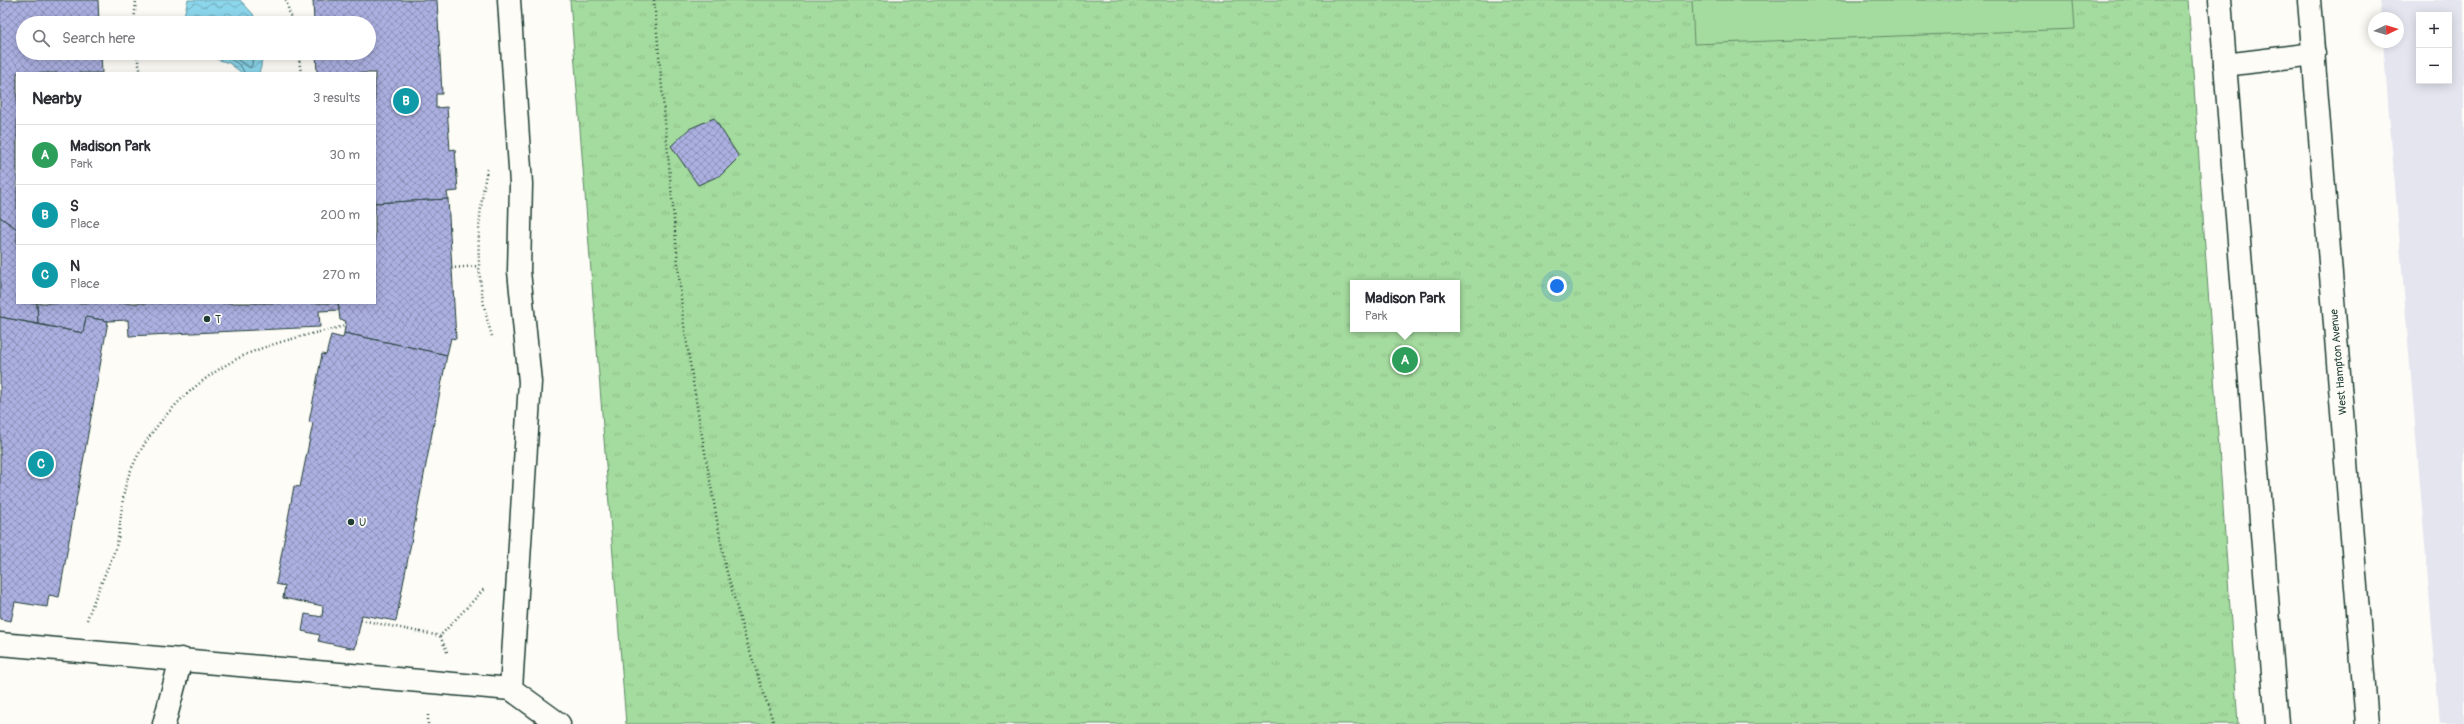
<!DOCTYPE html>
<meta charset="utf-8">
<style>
:root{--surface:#fff;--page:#f7f7f7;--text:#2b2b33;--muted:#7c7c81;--line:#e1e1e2;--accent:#0b8043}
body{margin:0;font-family:Pangolin,sans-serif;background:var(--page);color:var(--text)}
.controls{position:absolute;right:12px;top:12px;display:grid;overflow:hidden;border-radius:0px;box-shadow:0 2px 10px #0003}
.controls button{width:36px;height:36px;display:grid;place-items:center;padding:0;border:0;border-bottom:1px solid var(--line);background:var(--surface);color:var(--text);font:20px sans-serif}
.compass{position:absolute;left:2368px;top:12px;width:36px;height:36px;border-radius:50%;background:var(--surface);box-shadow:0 2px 10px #0003;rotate:86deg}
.you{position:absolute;left:1557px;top:286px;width:14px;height:14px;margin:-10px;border:3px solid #fff;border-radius:50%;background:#1a73e8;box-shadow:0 0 0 6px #1a73e833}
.badge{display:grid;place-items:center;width:26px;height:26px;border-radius:50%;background:var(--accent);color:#fff;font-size:13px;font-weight:700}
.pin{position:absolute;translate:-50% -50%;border:2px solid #fff;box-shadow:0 1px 4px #0006}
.popup{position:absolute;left:1350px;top:280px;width:110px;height:52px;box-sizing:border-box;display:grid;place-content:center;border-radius:0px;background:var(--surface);filter:drop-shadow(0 1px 3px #0005);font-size:13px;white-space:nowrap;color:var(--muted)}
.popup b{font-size:15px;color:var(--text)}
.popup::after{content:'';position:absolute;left:50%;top:100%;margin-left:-8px;border:8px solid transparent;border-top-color:var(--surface)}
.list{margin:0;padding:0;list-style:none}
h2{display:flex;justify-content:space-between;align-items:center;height:52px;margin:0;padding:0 16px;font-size:17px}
h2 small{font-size:13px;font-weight:400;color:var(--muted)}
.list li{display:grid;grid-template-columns:26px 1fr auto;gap:12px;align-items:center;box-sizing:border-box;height:60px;padding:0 16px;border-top:1px solid var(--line)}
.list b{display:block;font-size:15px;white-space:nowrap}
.list p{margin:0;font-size:13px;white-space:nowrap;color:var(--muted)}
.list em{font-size:13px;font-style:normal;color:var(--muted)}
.icon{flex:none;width:22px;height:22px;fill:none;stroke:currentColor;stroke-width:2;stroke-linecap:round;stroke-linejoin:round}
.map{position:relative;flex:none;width:2464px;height:724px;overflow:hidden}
.search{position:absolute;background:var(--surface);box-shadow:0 2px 10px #0003;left:16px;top:16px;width:360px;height:44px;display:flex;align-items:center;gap:10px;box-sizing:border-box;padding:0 14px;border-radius:22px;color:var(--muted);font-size:15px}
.panel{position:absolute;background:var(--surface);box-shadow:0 2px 10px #0003;left:16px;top:72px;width:360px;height:232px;border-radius:0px}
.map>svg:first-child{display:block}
.built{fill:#e5e5f0;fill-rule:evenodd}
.park{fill:url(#park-tufts);stroke:#628c69;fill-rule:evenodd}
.garden{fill:#a4db9e;stroke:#628c69}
.water{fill:url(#water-waves);stroke:#6099a2}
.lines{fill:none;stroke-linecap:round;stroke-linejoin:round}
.shore{stroke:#4b7a7e;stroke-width:1}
.building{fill:url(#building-cross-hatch);stroke:#1f3d34}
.minor-casing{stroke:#1f3d34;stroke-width:25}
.major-casing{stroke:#1f3d34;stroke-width:25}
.path{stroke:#1f3d34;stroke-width:2.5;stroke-dasharray:1 3;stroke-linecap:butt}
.minor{stroke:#fdfcf7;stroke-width:22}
.major{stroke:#fdfcf7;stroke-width:22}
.poi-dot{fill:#1f3d34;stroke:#fdfcf7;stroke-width:1.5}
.labels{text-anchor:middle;stroke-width:3.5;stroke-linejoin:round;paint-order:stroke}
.poi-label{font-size:11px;fill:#1f3d34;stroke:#fdfcf7;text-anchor:start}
.street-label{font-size:11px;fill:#1f3d34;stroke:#fdfcf7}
</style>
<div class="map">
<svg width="2464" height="724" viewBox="0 0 2464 724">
<defs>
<pattern id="park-tufts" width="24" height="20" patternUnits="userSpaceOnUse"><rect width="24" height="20" fill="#a4db9e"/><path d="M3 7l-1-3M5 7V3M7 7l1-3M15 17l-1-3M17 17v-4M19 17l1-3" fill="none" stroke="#8dbd89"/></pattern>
<pattern id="water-waves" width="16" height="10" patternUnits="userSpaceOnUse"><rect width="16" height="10" fill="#8cd6ec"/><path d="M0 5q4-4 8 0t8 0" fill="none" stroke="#72afc0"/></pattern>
<pattern id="building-cross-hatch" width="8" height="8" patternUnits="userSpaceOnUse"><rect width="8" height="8" fill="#acb0e1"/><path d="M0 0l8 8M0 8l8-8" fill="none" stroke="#8b90b7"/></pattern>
</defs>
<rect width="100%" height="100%" fill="#fdfcf7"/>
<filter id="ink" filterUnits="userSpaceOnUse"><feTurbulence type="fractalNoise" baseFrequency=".025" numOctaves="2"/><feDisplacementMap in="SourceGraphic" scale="8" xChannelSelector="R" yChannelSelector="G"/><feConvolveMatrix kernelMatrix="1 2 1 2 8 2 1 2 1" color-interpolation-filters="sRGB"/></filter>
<g filter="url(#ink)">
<path class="built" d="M 2379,0 L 2464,0 L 2464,724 L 2440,724 L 2383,42 L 2398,42 L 2398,18 L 2381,18 ZM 2419,15 L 2449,15 L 2449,81 L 2419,81 Z"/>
<path class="park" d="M 570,0 L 2188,0 L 2238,724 L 626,724 ZM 1353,283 L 1457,283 L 1457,329 L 1353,329 Z"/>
<polygon class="garden" points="1692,0 2073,0 2075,29 1694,44"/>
<g class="water">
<polygon points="188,0 240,0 253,14 256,23 182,23"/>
<polygon points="198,53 262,53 261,67 259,73 242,73 229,63"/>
</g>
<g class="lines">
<g class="shore">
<path d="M 210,53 C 220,56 242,60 244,73"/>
<polyline points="227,53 250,68 252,65 253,53"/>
</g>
</g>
<g class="building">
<polygon points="0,0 98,0 99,23 23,23 23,53 101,53 102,73 17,73 17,229 0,217"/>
<polygon points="313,0 437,0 442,94 436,94 436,108 447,107 450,150 455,149 458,191 447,192 448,199 375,203 375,73 317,73 316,53 369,53 369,23 314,23"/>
<polygon points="714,118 739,157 721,175 698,185 671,146 689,129"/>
<polygon points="448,199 456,339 451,338 447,355 344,333 346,321 340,320 338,303 375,303 375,203"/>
<polygon points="0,217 17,229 17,303 37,303 38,324 0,317"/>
<polygon points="37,303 338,303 339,310 319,311 320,327 129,336 128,320 108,321 86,317 83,333 38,324"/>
<polygon points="0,317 83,333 86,317 108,321 59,597 49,595 47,607 15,602 11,621 0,619"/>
<polygon points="344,333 447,355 396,621 362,615 355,649 318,641 320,635 302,631 305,614 322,617 323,606 283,598 285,586 276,584 294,486 300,487 313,423 309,422 322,354 326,355 331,335 343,338"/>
</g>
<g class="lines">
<defs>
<g id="minor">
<polyline points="509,0 521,184 519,271 530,382 511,689"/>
<polyline points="2225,65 2314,54"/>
<polyline points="0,644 511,689 559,724"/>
<polyline points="164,724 181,659"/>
</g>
<g id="major">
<polyline points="2220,0 2277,724"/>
<polyline points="2309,0 2367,724"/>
</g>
</defs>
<use href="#minor" class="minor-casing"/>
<use href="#major" class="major-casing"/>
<g class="path">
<polyline points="286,0 292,23"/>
<polyline points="654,0 683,319 698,413 725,565 745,637 774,724"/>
<polyline points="134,23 136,0"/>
<polyline points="136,53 141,73"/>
<polyline points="298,53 301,73"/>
<path d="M 487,169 C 476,225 474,281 492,336"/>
<polyline points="451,268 478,266"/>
<path d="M 87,620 C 95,596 106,573 115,550 C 123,525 119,496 131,470 C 150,425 191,384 233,361 C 263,344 311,334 345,326"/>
<polyline points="361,620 440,636"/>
<polyline points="447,652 440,636 485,588"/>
<polyline points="428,724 428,713"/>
</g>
<use href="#minor" class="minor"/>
<use href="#major" class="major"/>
</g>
</g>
<g class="poi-dot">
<circle cx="207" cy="319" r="4"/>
<circle cx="351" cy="522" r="4"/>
</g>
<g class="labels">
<g class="poi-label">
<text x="215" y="323">T</text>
<text x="359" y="526">U</text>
</g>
<g class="street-label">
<text transform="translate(2338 362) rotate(-95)" y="4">West Hampton Avenue</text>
</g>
</g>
</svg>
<div class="controls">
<button>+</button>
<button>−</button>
</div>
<svg class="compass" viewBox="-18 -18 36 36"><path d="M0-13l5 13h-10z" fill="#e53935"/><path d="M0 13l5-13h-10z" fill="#7c7c81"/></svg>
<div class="you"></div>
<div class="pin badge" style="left:1405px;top:360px;background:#2e9e5b">A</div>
<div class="popup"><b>Madison Park</b>Park</div>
<div class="pin badge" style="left:406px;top:101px;background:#0f9aa8">B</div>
<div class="pin badge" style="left:41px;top:464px;background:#0f9aa8">C</div>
<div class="search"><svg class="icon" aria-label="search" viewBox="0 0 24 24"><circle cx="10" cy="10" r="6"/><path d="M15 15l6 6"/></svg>Search here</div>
<section class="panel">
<h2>Nearby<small>3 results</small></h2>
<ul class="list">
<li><span class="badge" style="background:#2e9e5b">A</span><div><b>Madison Park</b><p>Park</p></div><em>30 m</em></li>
<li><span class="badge" style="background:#0f9aa8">B</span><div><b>S</b><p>Place</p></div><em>200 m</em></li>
<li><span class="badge" style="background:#0f9aa8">C</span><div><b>N</b><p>Place</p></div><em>270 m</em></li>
</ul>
</section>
</div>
